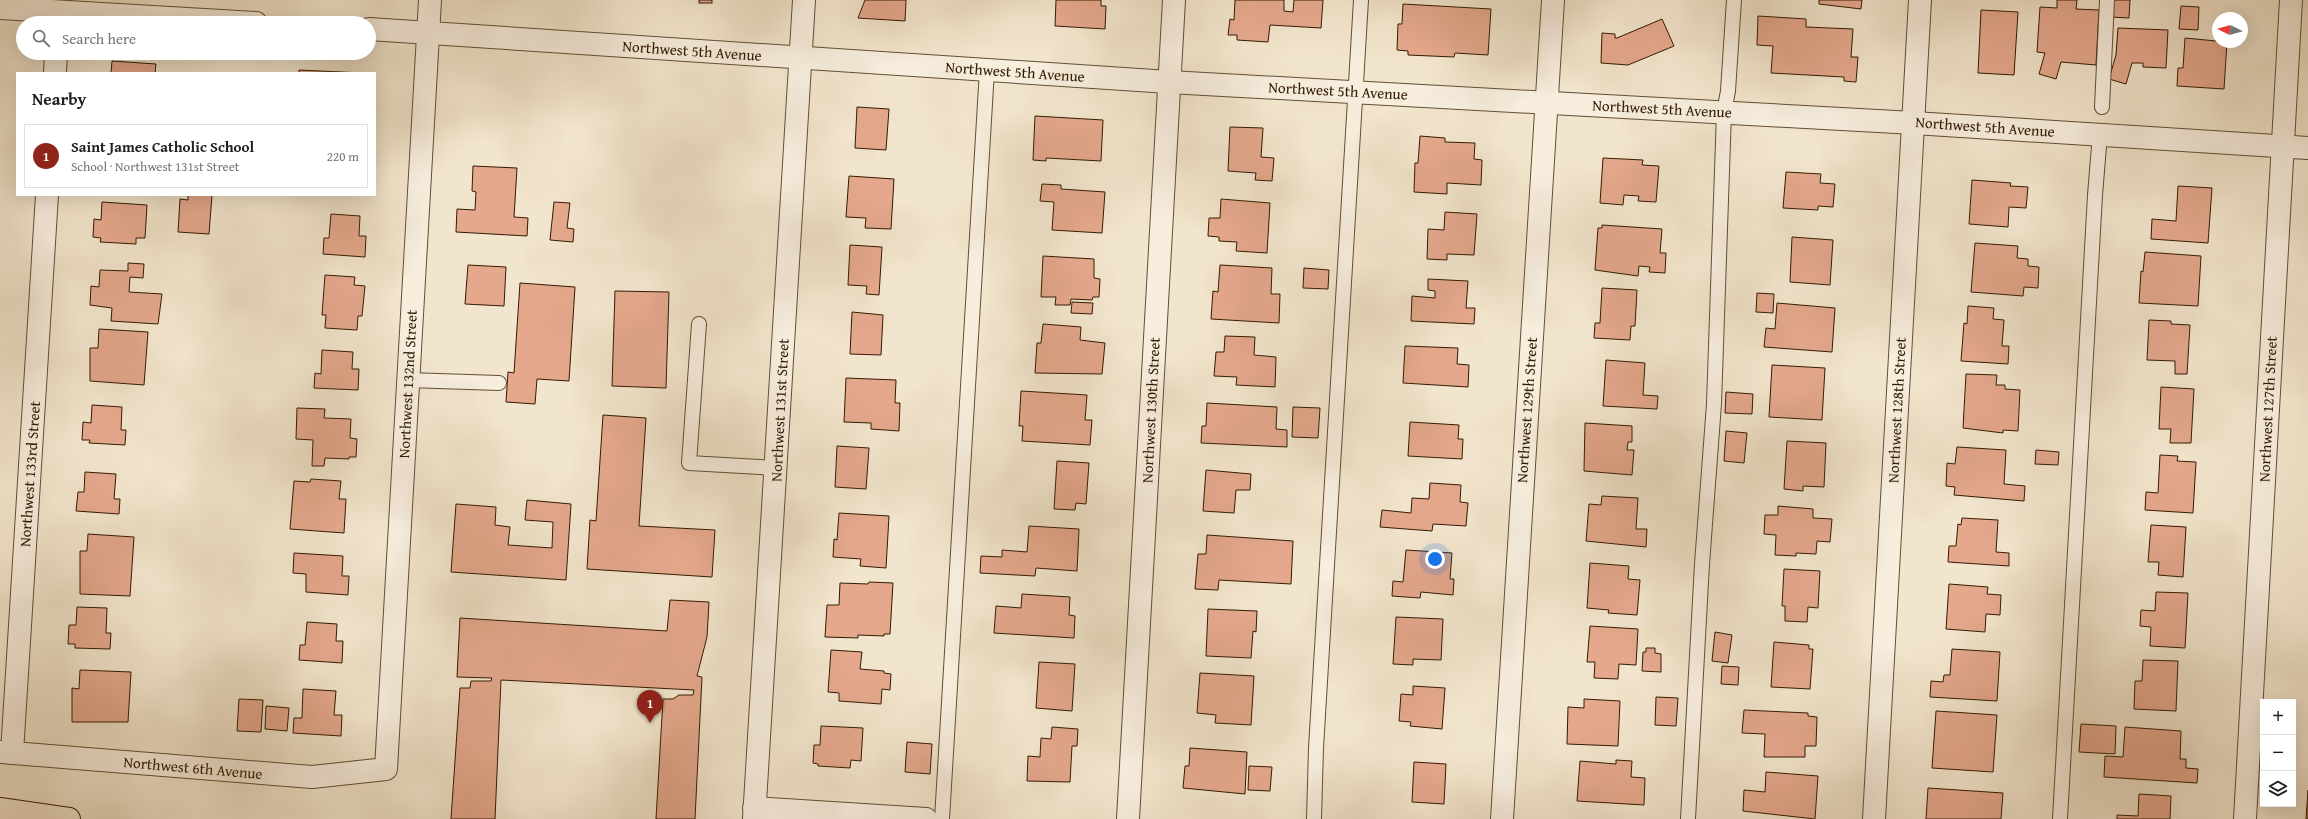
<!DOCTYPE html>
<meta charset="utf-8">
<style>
:root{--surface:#fff;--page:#f6f6f6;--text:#202124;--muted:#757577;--line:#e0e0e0;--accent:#8f2418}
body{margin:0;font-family:"Gentium Book Plus",serif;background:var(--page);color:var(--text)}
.controls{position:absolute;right:12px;bottom:12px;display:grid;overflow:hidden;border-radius:0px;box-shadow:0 4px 16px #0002}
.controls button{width:36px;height:36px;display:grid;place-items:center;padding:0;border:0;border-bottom:1px solid var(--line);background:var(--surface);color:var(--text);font:20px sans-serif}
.compass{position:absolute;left:2212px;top:12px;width:36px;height:36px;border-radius:50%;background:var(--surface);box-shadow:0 4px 16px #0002;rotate:276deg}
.you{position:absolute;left:1435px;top:559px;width:14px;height:14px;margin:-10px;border:3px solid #fff;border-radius:50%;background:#1a73e8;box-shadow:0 0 0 6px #1a73e833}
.badge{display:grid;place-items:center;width:26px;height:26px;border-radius:50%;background:var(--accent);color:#fff;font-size:13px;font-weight:700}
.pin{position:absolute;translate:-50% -33px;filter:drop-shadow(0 1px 2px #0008)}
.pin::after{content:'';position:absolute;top:21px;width:14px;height:12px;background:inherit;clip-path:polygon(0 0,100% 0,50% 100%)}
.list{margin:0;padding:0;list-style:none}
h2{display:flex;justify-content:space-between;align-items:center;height:52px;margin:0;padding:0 16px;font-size:17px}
h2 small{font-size:13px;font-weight:400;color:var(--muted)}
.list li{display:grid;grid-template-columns:26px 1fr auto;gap:12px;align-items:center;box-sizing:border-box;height:64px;margin:0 8px 8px;padding:0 8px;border:1px solid var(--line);border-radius:0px}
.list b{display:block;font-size:15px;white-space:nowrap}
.list p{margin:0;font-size:13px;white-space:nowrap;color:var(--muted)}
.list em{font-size:13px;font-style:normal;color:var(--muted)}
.icon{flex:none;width:22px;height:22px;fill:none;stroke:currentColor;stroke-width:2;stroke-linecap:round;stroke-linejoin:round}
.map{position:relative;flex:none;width:2308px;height:819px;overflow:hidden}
.search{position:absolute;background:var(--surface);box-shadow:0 4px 16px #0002;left:16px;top:16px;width:360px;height:44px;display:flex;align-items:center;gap:10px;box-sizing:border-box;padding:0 14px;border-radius:22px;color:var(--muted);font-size:15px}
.panel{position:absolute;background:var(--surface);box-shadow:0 4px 16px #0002;left:16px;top:72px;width:360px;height:124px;border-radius:0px}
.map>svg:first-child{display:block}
.building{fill:#e5a88d;stroke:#321b00}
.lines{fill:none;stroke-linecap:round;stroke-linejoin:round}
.service-casing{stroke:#624e33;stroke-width:16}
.minor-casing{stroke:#624e33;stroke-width:24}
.motorway-casing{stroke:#321b00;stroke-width:24}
.service{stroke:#f7eede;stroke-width:14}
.minor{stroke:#f7eede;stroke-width:22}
.motorway{stroke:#f2e5cd;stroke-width:22}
.labels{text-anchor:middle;stroke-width:3;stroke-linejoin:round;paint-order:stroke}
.street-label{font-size:15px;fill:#321b00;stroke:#f7eede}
</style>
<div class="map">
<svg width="2308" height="819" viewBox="0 0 2308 819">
<rect width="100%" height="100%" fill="#f2e5cd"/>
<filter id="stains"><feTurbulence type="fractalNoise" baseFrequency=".005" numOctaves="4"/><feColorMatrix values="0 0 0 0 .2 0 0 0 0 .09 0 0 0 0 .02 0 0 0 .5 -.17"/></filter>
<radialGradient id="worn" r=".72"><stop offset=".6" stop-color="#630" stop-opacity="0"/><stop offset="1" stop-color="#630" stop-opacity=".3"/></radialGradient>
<g class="building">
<rect x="699" y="0" width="13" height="3"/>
<polygon points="865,0 906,0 905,21 858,18"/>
<polygon points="1056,0 1101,0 1101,6 1106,6 1105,29 1055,26"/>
<polygon points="1235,0 1284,0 1284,11 1293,12 1294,0 1323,0 1321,28 1270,25 1268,42 1237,40 1237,35 1228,35 1230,19 1234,20"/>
<polygon points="1819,0 1862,0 1861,9 1819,4"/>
<polygon points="2057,0 2077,0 2076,9 2099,10 2096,65 2061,62 2056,79 2039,74 2045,53 2037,52 2040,7 2057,8"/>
<polygon points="2111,0 2130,0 2129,18 2111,17"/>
<polygon points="1403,4 1491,9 1488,55 1455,53 1454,57 1408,55 1408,51 1397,50 1398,24 1402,24"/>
<polygon points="2181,6 2199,7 2198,30 2179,29"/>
<polygon points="1981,10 2018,12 2014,75 1978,73"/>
<polygon points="1758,16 1806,19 1806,27 1853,29 1851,57 1858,57 1856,82 1844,81 1844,77 1771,73 1773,46 1757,45"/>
<polygon points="1662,19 1674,46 1628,65 1601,63 1602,33 1615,34 1615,38 1617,38"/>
<polygon points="2118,28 2168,30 2166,68 2143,67 2143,63 2132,63 2126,84 2109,79 2116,55"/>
<polygon points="2185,38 2227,42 2224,89 2177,86 2178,68 2183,68"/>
<polygon points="112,61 156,64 155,73 111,73"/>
<polygon points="299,70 363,73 299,73"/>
<polygon points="857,107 889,109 886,150 855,148"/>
<polygon points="1035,116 1103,120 1101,161 1046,158 1046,161 1033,160"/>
<polygon points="1230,127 1263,128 1261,157 1274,158 1272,181 1255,180 1256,173 1228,171"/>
<polygon points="1420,136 1445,138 1445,142 1475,143 1474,159 1482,160 1481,185 1447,183 1447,194 1414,192 1415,163 1418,163"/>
<polygon points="1603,158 1643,160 1642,165 1659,166 1656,202 1638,201 1639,196 1624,195 1623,205 1600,203"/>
<polygon points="473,166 517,168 514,217 528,218 527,236 456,232 457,209 475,210 476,192 472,191"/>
<polygon points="1786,172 1821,174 1820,183 1835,184 1833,207 1818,206 1818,210 1783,208"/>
<polygon points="849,176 894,179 891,229 865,228 866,218 846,217"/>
<polygon points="1972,180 2011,183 2010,186 2028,187 2026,208 2009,207 2008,227 1969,224"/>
<polygon points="1042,184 1061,185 1061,189 1105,192 1102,233 1052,230 1054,202 1040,201"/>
<polygon points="2178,186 2212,188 2208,243 2151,239 2152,219 2176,221"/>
<polygon points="188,195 212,195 209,234 178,232 180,199 188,200"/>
<polygon points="1221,199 1270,203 1267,253 1236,251 1237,242 1219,241 1219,237 1208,236 1209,218 1220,218"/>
<polygon points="102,202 147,205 145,238 136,238 136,244 100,242 101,238 93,237 94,219 101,220"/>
<polygon points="554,202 570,203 567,228 574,229 573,242 550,240"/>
<polygon points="1445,212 1477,214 1474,255 1447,254 1447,260 1427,259 1428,229 1444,230"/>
<polygon points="331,214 360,216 359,236 366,236 365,257 323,254 324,238 329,238"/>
<polygon points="1602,225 1662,229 1660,253 1666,253 1665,273 1649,272 1650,267 1639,266 1638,276 1595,270 1598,228 1602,228"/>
<polygon points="1792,237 1833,240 1830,285 1790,282"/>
<polygon points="1975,243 2018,246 2017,258 2028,259 2028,266 2039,267 2038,288 2024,287 2023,296 1971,292"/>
<polygon points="850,245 882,247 879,295 866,294 867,286 848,285"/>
<polygon points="2145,252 2201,256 2198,306 2139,303 2141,271 2143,272"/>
<polygon points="1043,256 1094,259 1094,278 1100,279 1099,297 1093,297 1092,300 1071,299 1070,305 1055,305 1056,297 1041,297"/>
<polygon points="128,263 144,264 143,278 130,277 129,292 162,294 158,324 111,321 112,308 90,305 91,286 99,287 100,270 128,271"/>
<polygon points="468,265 506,267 504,306 465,304"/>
<polygon points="1220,265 1272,268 1271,294 1280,294 1279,323 1211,319 1213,291 1218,292"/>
<polygon points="1304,268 1329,270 1328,289 1303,288"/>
<polygon points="325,275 355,277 354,285 365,286 362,316 358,316 357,330 325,328 326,315 322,315"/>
<polygon points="1428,279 1468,281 1466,308 1475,308 1474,324 1411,321 1412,296 1435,298 1435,291 1428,290"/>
<polygon points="520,283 575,287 569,381 537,379 535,404 506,402 508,372 514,373"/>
<polygon points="1602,288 1637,290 1635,326 1631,326 1630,340 1594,338 1595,323 1600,323"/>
<polygon points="615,291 669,292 666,388 612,386"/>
<polygon points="1757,293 1774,294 1773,313 1756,312"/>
<polygon points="1072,302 1093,303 1092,314 1071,313"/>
<polygon points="1777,303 1835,308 1832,352 1764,347 1766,328 1775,329"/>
<polygon points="1968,306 1994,308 1993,319 2004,320 2002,346 2009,346 2008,364 1961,361 1964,323 1967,324"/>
<polygon points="852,312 883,315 881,355 850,354"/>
<polygon points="2149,320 2171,321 2171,324 2190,325 2187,374 2175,374 2175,361 2147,360"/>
<polygon points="1043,324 1081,327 1080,340 1105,343 1102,374 1035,373 1037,343 1041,343"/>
<polygon points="99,329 148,332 144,385 90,381 90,348 98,348"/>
<polygon points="1225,336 1255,337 1254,355 1276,357 1275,387 1236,385 1237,377 1214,376 1216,352 1224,352"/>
<polygon points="1405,346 1458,348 1457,364 1469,365 1468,387 1403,383"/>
<polygon points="322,350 353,352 352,369 359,369 358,390 314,388 315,373 321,374"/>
<polygon points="1606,360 1645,363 1643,395 1658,396 1657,409 1603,406"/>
<polygon points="1772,365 1825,368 1822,420 1769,417"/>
<polygon points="1966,374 1997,375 1996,385 2005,385 2005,389 2020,390 2018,431 2003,430 2003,433 1963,428"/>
<polygon points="846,378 896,380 895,403 900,403 899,431 871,429 871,423 844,422"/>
<polygon points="2161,387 2194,389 2191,443 2170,443 2171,429 2159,429"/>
<polygon points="1021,391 1087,395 1085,420 1092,420 1090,445 1022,441 1023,426 1019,426"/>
<polygon points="1726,392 1753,394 1752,414 1725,413"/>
<polygon points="1207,403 1277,407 1276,429 1287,430 1287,447 1201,443 1202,426 1206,426"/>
<polygon points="92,405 122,407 121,430 126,430 125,445 89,443 90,440 82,440 83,422 91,423"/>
<polygon points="1293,407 1320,408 1318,438 1292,437"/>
<polygon points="297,408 325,409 324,418 351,419 350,438 357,439 356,457 349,457 349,459 325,458 324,466 312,466 313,440 296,439"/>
<polygon points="603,415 646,418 639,526 715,530 712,577 587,569 590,520 596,521"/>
<polygon points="1410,422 1459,425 1458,439 1463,439 1462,459 1408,456"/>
<polygon points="1585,423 1632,426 1632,442 1628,442 1627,450 1634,450 1632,475 1584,471"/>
<polygon points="1726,431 1747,433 1744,463 1724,461"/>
<polygon points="1787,441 1826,443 1824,487 1803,486 1803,491 1784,489"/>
<polygon points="837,446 869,448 866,489 835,487"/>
<polygon points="1957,447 2006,450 2004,484 2025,486 2024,501 1954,495 1955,487 1946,486 1947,463 1955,464"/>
<polygon points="2036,450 2059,452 2058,465 2035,464"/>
<polygon points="2160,455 2178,456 2177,461 2196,462 2193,513 2145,510 2146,492 2158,493"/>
<polygon points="1057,461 1089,463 1086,504 1076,503 1075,510 1054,509"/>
<polygon points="1206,470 1251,474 1250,490 1236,490 1234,513 1203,511"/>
<polygon points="85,472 116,474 114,499 120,499 119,514 76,511 78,492 84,492"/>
<polygon points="311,479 341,481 339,499 346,499 344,533 290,529 294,481 310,482"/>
<polygon points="1430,483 1461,485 1460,502 1468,503 1466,526 1433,524 1432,531 1380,527 1382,510 1411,513 1412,498 1429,499"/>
<polygon points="1602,496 1638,498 1636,529 1647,529 1646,547 1586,541 1589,504 1601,505"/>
<polygon points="527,500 571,504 566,580 451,572 456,504 496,507 495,525 510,527 508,545 552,548 553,522 525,520"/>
<polygon points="1778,506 1813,509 1813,518 1832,519 1830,542 1817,541 1816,554 1796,553 1796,556 1775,555 1776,535 1764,534 1765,515 1778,515"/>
<polygon points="839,513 889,516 886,568 860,566 861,559 833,557 834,539 837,540"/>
<polygon points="1962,518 1998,520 1996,552 2009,553 2009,566 1948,562 1949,546 1956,546 1958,524 1961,525"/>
<polygon points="2151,525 2186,527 2183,577 2158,575 2159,562 2148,562"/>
<polygon points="1029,526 1079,529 1077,571 1036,568 1035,576 980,573 981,556 1002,557 1002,550 1027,552"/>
<polygon points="88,534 134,537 130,596 80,594 80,551 87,551"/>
<polygon points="1207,535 1293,541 1291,584 1219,580 1218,590 1195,589 1198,554 1206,554"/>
<polygon points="1406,550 1452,553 1450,579 1454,579 1453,595 1421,592 1420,598 1392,596 1393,581 1403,582"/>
<polygon points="294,553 343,556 342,576 349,576 348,595 306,592 306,574 293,573"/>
<polygon points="1590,563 1629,566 1628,579 1640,580 1637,615 1608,613 1609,610 1587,608"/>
<polygon points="1784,569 1820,571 1818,608 1808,607 1807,622 1785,621 1785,606 1782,606"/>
<polygon points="869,582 893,583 890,634 884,634 884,636 858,635 858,638 825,637 827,605 839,605 840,583 868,584"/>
<polygon points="1949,584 1988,587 1987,594 2001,595 2000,615 1986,614 1985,632 1946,629"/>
<polygon points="2156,592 2188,593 2185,648 2150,646 2151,627 2140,626 2141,610 2155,611"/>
<polygon points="1022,594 1070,597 1069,615 1075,616 1074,638 994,633 996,606 1021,608"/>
<polygon points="670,600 709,602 707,637 697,676 702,677 695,819 656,819 663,699 673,699 679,695 693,695 694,690 501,680 495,819 451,819 460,688 470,688 471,681 491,681 492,678 457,677 460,618 667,631"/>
<polygon points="77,607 107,608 106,633 111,633 110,649 75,648 75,644 68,644 69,625 76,625"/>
<polygon points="1208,609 1257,611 1256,632 1253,631 1251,658 1206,656"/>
<polygon points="1396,617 1443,619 1441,660 1413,659 1413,665 1393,664"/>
<polygon points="307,622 337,624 336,641 343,641 342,663 299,660 300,645 305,645"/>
<polygon points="1590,626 1638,629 1636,665 1619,664 1618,679 1594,678 1595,662 1587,662"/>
<polygon points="1715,632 1732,635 1728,663 1712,661"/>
<polygon points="1774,642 1809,645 1809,649 1813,649 1810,689 1771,687"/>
<polygon points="1646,648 1655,648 1655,653 1661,654 1661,672 1642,671 1643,652 1646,652"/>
<polygon points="1952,649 2000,652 1997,701 1930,697 1931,681 1943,682 1944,675 1950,675"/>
<polygon points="831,650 862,652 860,669 884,671 884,673 891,674 890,690 882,689 881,704 839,701 839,693 828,692"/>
<polygon points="2143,660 2178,661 2176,711 2134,709 2135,681 2142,681"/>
<polygon points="1039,662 1075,664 1072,711 1036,708"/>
<polygon points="1722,666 1739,667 1738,685 1721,684"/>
<polygon points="80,670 131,672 128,722 72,722 72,688 79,689"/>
<polygon points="1200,673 1254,676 1251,725 1215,723 1216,715 1197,713"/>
<polygon points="1413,686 1445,688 1442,729 1410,726 1411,722 1399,721 1401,694 1413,695"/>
<polygon points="303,689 336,691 334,715 342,715 341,736 293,733 294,718 302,718"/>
<polygon points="1656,697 1678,698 1676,726 1655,725"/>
<polygon points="239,699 263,700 261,732 237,731"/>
<polygon points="1584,699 1620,701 1618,746 1567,744 1568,707 1584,708"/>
<polygon points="266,706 289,708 287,731 265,729"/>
<polygon points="1744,710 1808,713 1808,716 1817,717 1816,746 1805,746 1805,757 1764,757 1765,734 1742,733"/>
<polygon points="1936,711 1997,715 1993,772 1932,768"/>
<polygon points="2081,724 2116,726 2115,754 2079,752"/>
<polygon points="821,726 863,728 861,761 851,760 850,768 818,766 818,764 813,763 814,745 820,745"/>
<polygon points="1052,727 1078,729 1077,746 1072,746 1070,782 1027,781 1028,756 1040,757 1041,738 1051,739"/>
<polygon points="2125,727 2181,731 2180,759 2186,759 2186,768 2198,769 2197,783 2104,777 2105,756 2123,757"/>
<polygon points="907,742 932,744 930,774 905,772"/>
<polygon points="1190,748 1247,752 1245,794 1183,788 1185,766 1189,766"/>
<polygon points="1616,760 1632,761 1631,777 1645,778 1644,805 1577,801 1580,761 1616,764"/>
<polygon points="1414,762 1446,764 1444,804 1412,802"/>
<polygon points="1249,766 1272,767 1270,791 1248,790"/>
<polygon points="1766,772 1818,776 1815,819 1743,811 1744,790 1765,792"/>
<polygon points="1928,788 2003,793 2001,819 1926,819"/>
<polygon points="2308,790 2308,819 2306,819"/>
<polygon points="2139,794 2171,796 2170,819 2117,819 2117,815 2138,816"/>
</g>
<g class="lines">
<defs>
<g id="service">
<polyline points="2102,107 2107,0"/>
<polyline points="699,324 689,463 776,468"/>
<polyline points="408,380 499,383"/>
<polyline points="942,819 987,70"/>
<polyline points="1314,819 1316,748 1361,0"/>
<polyline points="1688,819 1702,564 1714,404 1724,112 1728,91 1734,0"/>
<polyline points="2060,819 2095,195 2100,134"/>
</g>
<g id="minor">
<polyline points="0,8 256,23"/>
<polyline points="369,29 1169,82 1914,123 2308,148"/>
<polyline points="55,73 56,53"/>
<polyline points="0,752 312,777 386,769 430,0"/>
<polyline points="12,753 47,195"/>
<polyline points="754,808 926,819"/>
<polyline points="754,819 804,0"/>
<polyline points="1128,819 1174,0"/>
<polyline points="1502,819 1553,0"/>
<polyline points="1874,819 1920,0"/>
<polyline points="2245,819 2291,0"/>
</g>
<polyline id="motorway" points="0,809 69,819"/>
</defs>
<use href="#service" class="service-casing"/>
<use href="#minor" class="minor-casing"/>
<use href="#motorway" class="motorway-casing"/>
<use href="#service" class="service"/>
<use href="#minor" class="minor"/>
<use href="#motorway" class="motorway"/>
</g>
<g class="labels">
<g class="street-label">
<text transform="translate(692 51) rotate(4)" y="5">Northwest 5th Avenue</text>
<text transform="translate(1015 72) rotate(4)" y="5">Northwest 5th Avenue</text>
<text transform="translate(1338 91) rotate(3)" y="5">Northwest 5th Avenue</text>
<text transform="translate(1662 109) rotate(3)" y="5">Northwest 5th Avenue</text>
<text transform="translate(1985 127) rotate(4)" y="5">Northwest 5th Avenue</text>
<text transform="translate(408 384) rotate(-87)" y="5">Northwest 132nd Street</text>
<text transform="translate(2268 409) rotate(-87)" y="5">Northwest 127th Street</text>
<text transform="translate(780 410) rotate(-87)" y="5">Northwest 131st Street</text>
<text transform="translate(1151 410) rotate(-87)" y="5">Northwest 130th Street</text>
<text transform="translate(1527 410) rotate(-86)" y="5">Northwest 129th Street</text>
<text transform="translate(1897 410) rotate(-87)" y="5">Northwest 128th Street</text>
<text transform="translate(30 474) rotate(-86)" y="5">Northwest 133rd Street</text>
<text transform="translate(193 768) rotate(5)" y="5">Northwest 6th Avenue</text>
</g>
</g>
<rect width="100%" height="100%" filter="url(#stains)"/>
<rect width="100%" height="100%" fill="url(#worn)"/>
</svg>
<div class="controls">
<button>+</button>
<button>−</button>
<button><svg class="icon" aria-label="layers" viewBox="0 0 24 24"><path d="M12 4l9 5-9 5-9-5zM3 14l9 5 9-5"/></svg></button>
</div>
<svg class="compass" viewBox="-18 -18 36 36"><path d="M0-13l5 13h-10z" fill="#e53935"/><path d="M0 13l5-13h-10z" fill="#757577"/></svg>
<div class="you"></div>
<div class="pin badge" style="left:650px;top:723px">1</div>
<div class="search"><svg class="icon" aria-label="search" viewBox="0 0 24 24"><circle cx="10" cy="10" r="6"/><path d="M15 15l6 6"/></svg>Search here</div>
<section class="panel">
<h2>Nearby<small></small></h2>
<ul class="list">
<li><span class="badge">1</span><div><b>Saint James Catholic School</b><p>School · Northwest 131st Street</p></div><em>220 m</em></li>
</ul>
</section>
</div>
